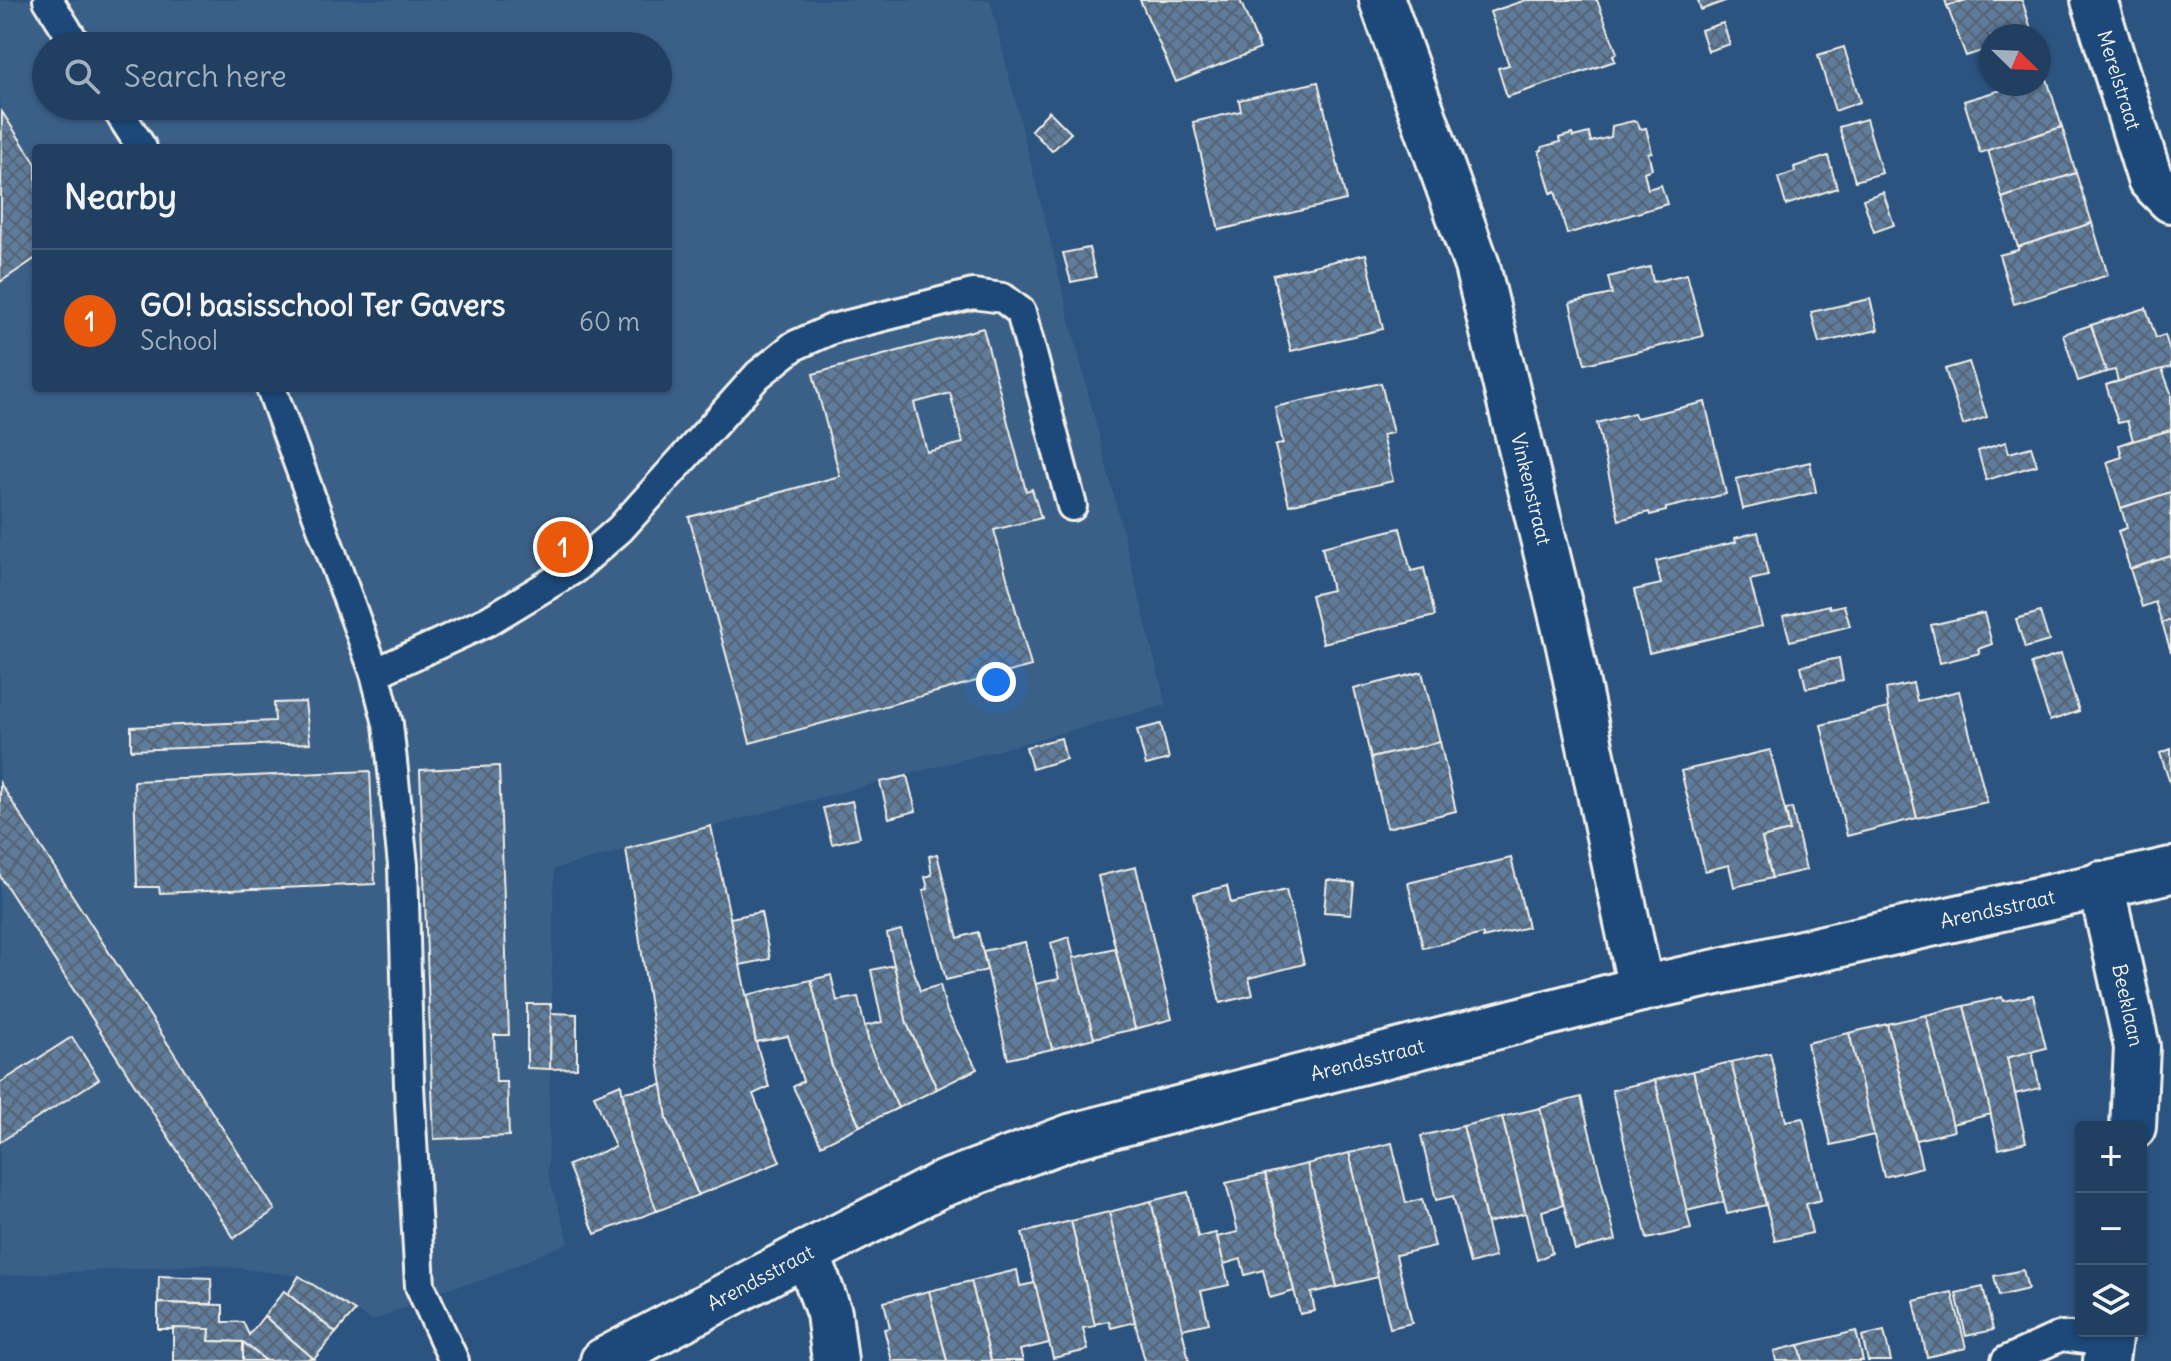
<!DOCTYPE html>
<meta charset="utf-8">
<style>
:root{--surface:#213f61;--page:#294667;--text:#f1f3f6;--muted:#a2afbd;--line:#3e5876;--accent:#ea580c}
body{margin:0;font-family:Delius,sans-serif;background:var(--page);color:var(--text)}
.controls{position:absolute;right:24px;bottom:24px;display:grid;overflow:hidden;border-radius:8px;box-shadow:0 2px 6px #0004}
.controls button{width:72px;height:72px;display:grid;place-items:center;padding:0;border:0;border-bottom:2px solid var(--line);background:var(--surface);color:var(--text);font:40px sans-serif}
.compass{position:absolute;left:1979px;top:24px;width:72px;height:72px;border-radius:50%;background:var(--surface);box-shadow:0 2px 6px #0004;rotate:113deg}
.you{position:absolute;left:996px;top:682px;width:28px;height:28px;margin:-20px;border:6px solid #fff;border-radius:50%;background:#1a73e8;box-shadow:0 0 0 12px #1a73e833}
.badge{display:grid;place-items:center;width:52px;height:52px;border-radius:50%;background:var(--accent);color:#fff;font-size:26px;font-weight:700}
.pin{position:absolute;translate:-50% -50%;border:4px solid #fff;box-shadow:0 2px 8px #0006}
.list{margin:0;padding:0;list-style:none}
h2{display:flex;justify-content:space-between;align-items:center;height:104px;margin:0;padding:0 32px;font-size:34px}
h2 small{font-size:26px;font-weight:400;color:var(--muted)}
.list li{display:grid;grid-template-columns:52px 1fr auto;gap:24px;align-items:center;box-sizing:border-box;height:144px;padding:0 32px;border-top:2px solid var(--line)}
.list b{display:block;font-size:30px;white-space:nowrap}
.list p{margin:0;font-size:26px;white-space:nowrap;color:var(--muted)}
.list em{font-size:26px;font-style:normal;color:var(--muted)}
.icon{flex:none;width:44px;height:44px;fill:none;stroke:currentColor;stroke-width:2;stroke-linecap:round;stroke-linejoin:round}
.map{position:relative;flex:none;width:2171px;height:1361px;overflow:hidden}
.search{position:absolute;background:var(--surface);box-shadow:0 2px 6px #0004;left:32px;top:32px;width:640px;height:88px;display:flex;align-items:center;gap:20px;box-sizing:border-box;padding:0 28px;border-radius:44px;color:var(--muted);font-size:30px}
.panel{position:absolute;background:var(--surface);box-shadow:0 2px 6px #0004;left:32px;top:144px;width:640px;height:248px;border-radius:8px}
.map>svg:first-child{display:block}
.built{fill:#3b6088;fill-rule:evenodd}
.building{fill:url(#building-cross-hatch);stroke:#f4f1e8;stroke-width:2;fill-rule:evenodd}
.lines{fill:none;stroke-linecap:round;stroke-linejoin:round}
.service-casing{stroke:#f4f1e8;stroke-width:34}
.minor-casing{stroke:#f4f1e8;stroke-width:50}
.service{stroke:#1f4a7a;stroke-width:28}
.minor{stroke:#1f4a7a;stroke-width:44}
.labels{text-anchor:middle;stroke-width:6;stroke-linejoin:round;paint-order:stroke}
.street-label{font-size:20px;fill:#f4f1e8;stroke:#1f4a7a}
</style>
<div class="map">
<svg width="2171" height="1361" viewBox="0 0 2171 1361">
<defs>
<pattern id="building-cross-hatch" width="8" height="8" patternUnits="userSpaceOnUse" patternTransform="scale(2)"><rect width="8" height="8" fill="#5e7b9a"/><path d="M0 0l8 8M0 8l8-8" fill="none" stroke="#556474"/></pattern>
</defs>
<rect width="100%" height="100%" fill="#2c5481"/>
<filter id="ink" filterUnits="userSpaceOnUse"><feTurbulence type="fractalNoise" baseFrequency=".0125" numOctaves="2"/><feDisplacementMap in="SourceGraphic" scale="16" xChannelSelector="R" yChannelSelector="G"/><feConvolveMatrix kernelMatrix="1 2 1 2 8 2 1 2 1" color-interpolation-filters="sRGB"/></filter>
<g filter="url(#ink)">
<path class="built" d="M 0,0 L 990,0 L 1166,705 L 554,869 L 548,1175 L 569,1242 L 480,1281 L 435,1291 L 412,1304 L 372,1321 L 299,1276 L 208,1264 L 0,1276 ZM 46,46 L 658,46 L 658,106 L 46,106 ZM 36,148 L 668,148 L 668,388 L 36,388 Z"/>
<g class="building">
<polygon points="1140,0 1240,0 1260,49 1176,82"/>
<polygon points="1526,0 1597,0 1617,53 1613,55 1615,61 1507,97 1498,68 1509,65 1490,12"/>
<polygon points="1698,0 1725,0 1725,1 1701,10"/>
<polygon points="1945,0 1967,0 1947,6"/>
<polygon points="1967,0 2022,0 2033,35 1991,36 1991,48 1966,56 1947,6"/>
<polygon points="1723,23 1730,44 1708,51 1701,30"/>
<polygon points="1844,47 1860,102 1835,111 1818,55"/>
<polygon points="2046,76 2062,127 1980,153 1964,101 2021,84 2039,84 2039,78"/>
<polygon points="1318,82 1346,200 1219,230 1193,122 1241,111 1239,100"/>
<polygon points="1049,111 1071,133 1052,151 1031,130"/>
<polygon points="2,112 36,164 36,258 0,282"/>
<polygon points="1866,119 1882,173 1855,181 1839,127"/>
<polygon points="1633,121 1638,123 1640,129 1646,128 1652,152 1648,153 1652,169 1644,172 1648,189 1661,185 1667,204 1567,234 1555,191 1551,193 1539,151 1542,150 1542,147 1560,142 1559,138 1572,134 1573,137 1589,133 1591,142 1611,137 1612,126"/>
<polygon points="2062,127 2076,173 2002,198 1988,150"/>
<polygon points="1828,156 1837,188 1786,205 1778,178 1795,172 1794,167"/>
<polygon points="2076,173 2092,223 2018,247 2002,198"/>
<polygon points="1883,192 1894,225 1874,232 1863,199"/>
<polygon points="2092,223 2108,275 2014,304 1999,255 2018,250 2018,247"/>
<polygon points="1089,248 1096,277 1071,282 1063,253"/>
<polygon points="1366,254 1383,329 1291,351 1273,275"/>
<polygon points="1650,267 1653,282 1687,274 1703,336 1585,364 1570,303 1612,294 1608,277"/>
<polygon points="1870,299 1878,330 1819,343 1811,312"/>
<polygon points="2146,308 2156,338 2165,335 2171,355 2171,367 2106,385 2118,381 2115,370 2106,372 2091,325"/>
<polygon points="2091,325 2106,372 2078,381 2063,334"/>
<path d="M 983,328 L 1026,491 L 1032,489 L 1041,518 L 994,530 L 1031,666 L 750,743 L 689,517 L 840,476 L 813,374 ZM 950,393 L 963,443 L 927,452 L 914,403 Z"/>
<polygon points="1969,362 1987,417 1963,425 1945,369"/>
<polygon points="2162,369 2171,393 2171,430 2119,445 2133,440 2127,421 2118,423 2106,385"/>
<polygon points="1381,383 1393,433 1382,435 1393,481 1289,505 1275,446 1283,443 1275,407"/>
<polygon points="1705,402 1726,494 1666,508 1666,511 1650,515 1649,512 1619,520 1597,423 1634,413 1636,418"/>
<polygon points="2171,430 2171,492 2121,508 2107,462 2122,457 2119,445"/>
<polygon points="2006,442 2009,453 2031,447 2037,465 1986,480 1978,451"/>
<polygon points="1810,462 1816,492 1743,509 1736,479"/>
<polygon points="2171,492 2171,556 2130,569 2118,531 2127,528 2121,508"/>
<polygon points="1400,528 1411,571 1424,568 1435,616 1323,643 1311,595 1332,590 1322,547"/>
<polygon points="1758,532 1768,576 1750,580 1762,626 1649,653 1634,590 1661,584 1656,561 1736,542 1735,538"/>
<polygon points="2171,556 2171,620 2162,623 2155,602 2142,607 2130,569"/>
<polygon points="1829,605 1830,608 1844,605 1850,626 1790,641 1783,616"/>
<polygon points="2040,612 2049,641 2025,648 2016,619"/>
<polygon points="1984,613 1992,644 1978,649 1980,653 1940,663 1931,625"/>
<polygon points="2171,620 2171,652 2162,623"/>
<polygon points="2061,654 2079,711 2050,721 2031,664"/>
<polygon points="1839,658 1843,681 1806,688 1801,666"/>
<polygon points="1422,672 1440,742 1371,758 1354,689"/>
<polygon points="1913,683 1917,701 1959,691 1987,802 1917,818 1888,708 1886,689"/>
<polygon points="305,702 310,743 131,750 131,727 275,721 274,703"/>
<polygon points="1888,708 1917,818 1847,836 1821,725"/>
<polygon points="1161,724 1169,759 1146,765 1137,730"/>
<polygon points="1061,738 1066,759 1032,769 1026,747"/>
<polygon points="1440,742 1456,811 1387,828 1371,758"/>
<polygon points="2171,749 2171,786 2160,753"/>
<polygon points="1770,750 1790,831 1762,838 1772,878 1734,887 1729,865 1705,871 1681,771"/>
<polygon points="499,766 509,1035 494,1035 496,1082 507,1082 509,1136 434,1139 420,770"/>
<polygon points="370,771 375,884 160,893 159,887 137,887 134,781"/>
<polygon points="907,776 916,811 889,818 880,782"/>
<polygon points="0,783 275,1210 234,1238 0,876"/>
<polygon points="852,801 860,837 832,844 823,808"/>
<polygon points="1792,808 1806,870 1772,878 1762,838 1790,831 1786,810"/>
<polygon points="711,826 756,1042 769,1087 753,1094 780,1162 698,1195 667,1119 626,849"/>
<polygon points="937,854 958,938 978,932 987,970 946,980 923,890 928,889 925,877 932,875 929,856"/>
<polygon points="1511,858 1528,927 1483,938 1483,934 1423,948 1408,883"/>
<polygon points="1136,867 1172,1019 1135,1029 1098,876"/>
<polygon points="1327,880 1354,883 1351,914 1324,912"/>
<polygon points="1227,886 1231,903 1286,890 1304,964 1249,978 1253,995 1220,1003 1194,894"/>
<polygon points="761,912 770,959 740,965 730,918"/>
<polygon points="901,930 920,991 940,985 947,1012 977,1069 937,1089 907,1024 887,934"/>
<polygon points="1069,937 1094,1038 1052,1049 1035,984 1059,979 1051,943"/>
<polygon points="1025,942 1052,1049 1008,1059 983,951"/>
<polygon points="1115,948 1135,1029 1094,1038 1073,958"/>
<polygon points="894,965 907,1024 937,1089 898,1108 870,1048 865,1026 882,1022 871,970"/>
<polygon points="831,975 837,1001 858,997 870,1048 898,1108 860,1126 832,1067 811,980"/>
<polygon points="811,980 832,1067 860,1126 821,1145 793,1087 803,1081 788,1036 756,1042 747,995"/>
<polygon points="2033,995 2046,1048 2007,1058 2026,1142 1999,1149 1964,1006 2002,997 2003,1001"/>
<polygon points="527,1004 551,1004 550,1069 527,1068"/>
<polygon points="1964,1006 1991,1114 1952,1124 1926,1015"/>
<polygon points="551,1013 577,1014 577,1068 550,1069"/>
<polygon points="1926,1015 1954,1131 1916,1140 1887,1024"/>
<polygon points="1887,1024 1922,1167 1884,1177 1849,1033"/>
<polygon points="1849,1033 1874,1135 1831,1145 1807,1043"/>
<polygon points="72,1037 99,1079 0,1142 0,1083"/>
<polygon points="2032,1051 2040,1088 2015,1094 2007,1058"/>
<polygon points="1770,1053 1786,1121 1803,1118 1821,1200 1806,1204 1812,1233 1775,1241 1731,1062"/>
<polygon points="1731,1062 1766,1205 1727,1214 1693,1071"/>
<polygon points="1693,1071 1724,1202 1686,1211 1655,1080"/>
<polygon points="1655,1080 1691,1229 1647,1239 1612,1090"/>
<polygon points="621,1084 630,1140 657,1211 595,1234 568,1165 615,1147 594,1095"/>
<polygon points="662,1085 667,1119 698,1195 657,1211 630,1140 623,1092"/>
<polygon points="1581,1097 1616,1240 1575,1250 1540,1108"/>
<polygon points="1540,1108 1563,1205 1542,1211 1552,1253 1537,1260 1502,1117"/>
<polygon points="1502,1117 1525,1213 1487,1223 1463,1126"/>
<polygon points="1463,1126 1495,1257 1470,1264 1453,1196 1436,1200 1421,1136"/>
<polygon points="1392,1143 1406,1203 1422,1199 1435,1246 1396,1255 1412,1323 1390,1328 1349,1153"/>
<polygon points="1349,1153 1378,1277 1337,1287 1307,1164"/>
<polygon points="1307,1164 1337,1287 1311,1293 1315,1311 1300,1314 1265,1174"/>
<polygon points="1265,1174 1294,1291 1270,1298 1263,1270 1245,1275 1241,1259 1224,1264 1217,1237 1238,1232 1226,1183"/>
<polygon points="1188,1192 1198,1237 1216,1233 1229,1285 1201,1291 1209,1323 1182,1329 1151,1201"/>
<polygon points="1151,1201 1182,1329 1189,1361 1145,1361 1135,1322 1109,1212"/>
<polygon points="1109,1212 1135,1322 1111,1328 1109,1321 1094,1324 1071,1221"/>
<polygon points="1071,1221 1095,1326 1083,1328 1088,1350 1053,1358 1022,1233"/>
<polygon points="1017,1270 1020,1286 1035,1283 1049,1343 1020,1350 1023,1361 991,1361 971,1281"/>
<polygon points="2023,1270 2028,1289 1999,1296 1994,1276"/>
<polygon points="159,1276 211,1278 212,1304 158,1303"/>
<polygon points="299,1276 355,1311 336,1333 288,1294"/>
<polygon points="971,1281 991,1361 947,1361 929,1291"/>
<polygon points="1983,1287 1993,1330 1966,1336 1956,1293"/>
<polygon points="284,1291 336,1333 314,1359 264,1316"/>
<polygon points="929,1291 947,1361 892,1361 884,1329 890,1328 884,1302"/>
<polygon points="1952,1292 1966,1348 1927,1357 1914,1301"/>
<polygon points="158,1303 223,1305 223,1322 243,1322 249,1335 264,1316 314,1359 266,1361 243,1342 209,1341 210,1329 158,1329"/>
<polygon points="173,1328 210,1329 209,1341 243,1342 243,1361 173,1361"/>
<polygon points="1856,1331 1863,1361 1803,1361 1799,1345"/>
<polygon points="1884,1331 1891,1361 1868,1361 1862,1336"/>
<polygon points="243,1342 266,1361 243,1361"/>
<polygon points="1799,1345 1803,1361 1776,1361 1774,1351"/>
</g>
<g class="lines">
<defs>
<g id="service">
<polyline points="48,0 77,46"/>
<polyline points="115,106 142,148"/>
<polyline points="271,388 375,673 388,724 403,865 409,1085 420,1286 454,1361"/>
<polyline points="375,673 488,621 574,569 620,529 758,375 794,346 832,329 973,294 1003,298 1021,312 1072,506"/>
<polyline points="2006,1361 2061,1336 2109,1342"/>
</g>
<g id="minor">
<path id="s1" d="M 1382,0 L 1477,266 L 1568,641 L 1641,989"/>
<path id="s2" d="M 2094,0 L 2150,179 L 2171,200"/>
<path id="s3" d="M 2101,884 L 2137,1047 L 2133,1127"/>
<polyline points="807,1253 829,1313 835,1361"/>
<path id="s4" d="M 603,1361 L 807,1253 L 940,1185 L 1073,1136 L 1641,989 L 2171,870"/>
<polyline points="2106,1361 2110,1331"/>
</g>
</defs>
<use href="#service" class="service-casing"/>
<use href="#minor" class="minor-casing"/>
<use href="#service" class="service"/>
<use href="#minor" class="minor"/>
</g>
</g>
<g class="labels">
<g class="street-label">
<text dy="7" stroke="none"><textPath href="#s2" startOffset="84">Merelstraat</textPath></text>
<text dy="7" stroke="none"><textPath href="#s1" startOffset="512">Vinkenstraat</textPath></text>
<text dy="7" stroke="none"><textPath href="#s4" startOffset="1474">Arendsstraat</textPath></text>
<text dy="7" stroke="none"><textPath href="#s3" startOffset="124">Beeklaan</textPath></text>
<text dy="7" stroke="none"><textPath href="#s4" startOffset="826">Arendsstraat</textPath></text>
<text dy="7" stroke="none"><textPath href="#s4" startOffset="178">Arendsstraat</textPath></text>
</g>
</g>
</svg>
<div class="controls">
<button>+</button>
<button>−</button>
<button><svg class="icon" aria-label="layers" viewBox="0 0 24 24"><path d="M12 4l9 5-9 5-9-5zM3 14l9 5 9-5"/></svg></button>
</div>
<svg class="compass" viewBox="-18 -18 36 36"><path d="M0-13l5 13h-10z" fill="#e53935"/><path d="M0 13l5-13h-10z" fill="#a2afbd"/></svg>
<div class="you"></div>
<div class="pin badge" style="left:563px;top:547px">1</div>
<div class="search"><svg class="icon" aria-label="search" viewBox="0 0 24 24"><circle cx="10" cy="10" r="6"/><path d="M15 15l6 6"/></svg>Search here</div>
<section class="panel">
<h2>Nearby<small></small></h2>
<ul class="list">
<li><span class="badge">1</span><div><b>GO! basisschool Ter Gavers</b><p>School</p></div><em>60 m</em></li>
</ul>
</section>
</div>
